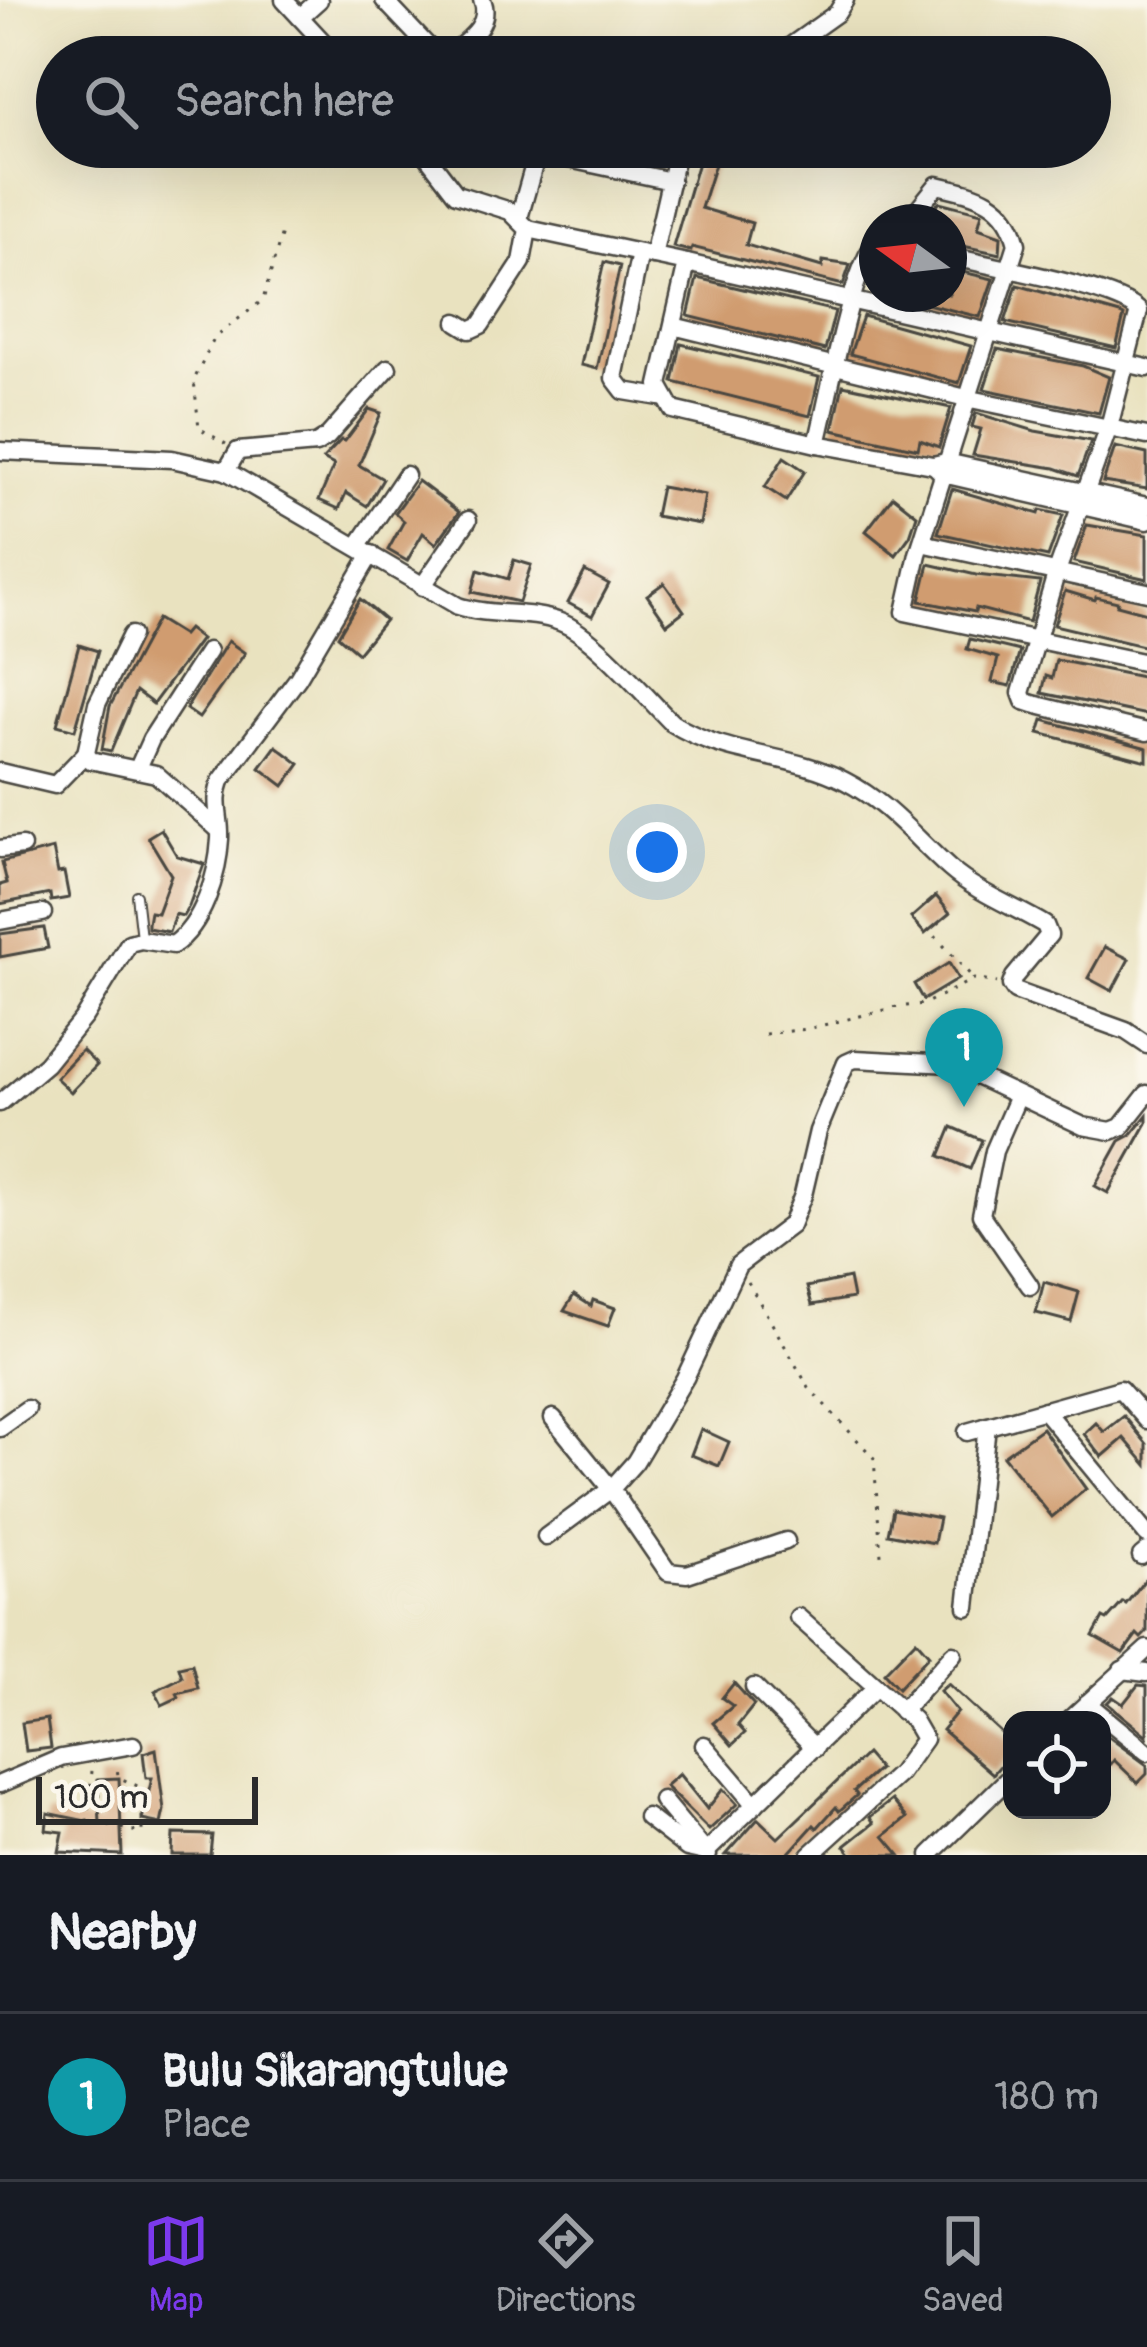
<!DOCTYPE html>
<style>
:root{--surface:#171b24;--page:#20242c;--text:#f1f3f6;--muted:#9ea1a6;--line:#363941;--accent:#7c3aed}
body{margin:0;font-family:Pangolin,sans-serif;background:var(--page);color:var(--text)}
.controls{position:absolute;right:36px;bottom:36px;display:grid;overflow:hidden;border-radius:24px;box-shadow:0 12px 48px #0002}
.controls button{width:108px;height:108px;display:grid;place-items:center;padding:0;border:0;border-bottom:3px solid var(--line);background:var(--surface);color:var(--text);font:60px sans-serif}
.compass{position:absolute;left:859px;top:204px;width:108px;height:108px;border-radius:50%;background:var(--surface);box-shadow:0 12px 48px #0002;rotate:285deg}
.scale{position:absolute;left:36px;bottom:30px;width:222px;box-sizing:border-box;padding-left:12px;border:6px solid #2b2b2b;border-top:0;font-size:33px;line-height:42px;white-space:nowrap;color:#2b2b2b;-webkit-text-stroke:9px #fbf7ec;paint-order:stroke}
.you{position:absolute;left:657px;top:852px;width:42px;height:42px;margin:-30px;border:9px solid #fff;border-radius:50%;background:#1a73e8;box-shadow:0 0 0 18px #1a73e833}
.badge{display:grid;place-items:center;width:78px;height:78px;border-radius:50%;background:var(--accent);color:#fff;font-size:39px;font-weight:700}
.pin{position:absolute;translate:-50% -99px;filter:drop-shadow(0 3px 6px #0008)}
.pin::after{content:'';position:absolute;top:63px;width:42px;height:36px;background:inherit;clip-path:polygon(0 0,100% 0,50% 100%)}
.list{margin:0;padding:0;list-style:none}
h2{display:flex;justify-content:space-between;align-items:center;height:156px;margin:0;padding:0 48px;font-size:51px}
h2 small{font-size:39px;font-weight:400;color:var(--muted)}
.list li{display:grid;grid-template-columns:78px 1fr auto;gap:36px;align-items:center;box-sizing:border-box;height:168px;padding:0 48px;border-top:3px solid var(--line)}
.list b{display:block;font-size:45px;white-space:nowrap}
.list p{margin:0;font-size:39px;white-space:nowrap;color:var(--muted)}
.list em{font-size:39px;font-style:normal;color:var(--muted)}
.icon{flex:none;width:66px;height:66px;fill:none;stroke:currentColor;stroke-width:2;stroke-linecap:round;stroke-linejoin:round}
.map{position:relative;flex:none;width:1147px;height:1855px;overflow:hidden}
.search{position:absolute;background:var(--surface);box-shadow:0 12px 48px #0002;left:36px;right:36px;top:36px;height:132px;display:flex;align-items:center;gap:30px;box-sizing:border-box;padding:0 42px;border-radius:66px;color:var(--muted);font-size:45px}
.sheet{height:324px;background:var(--surface)}
nav{display:flex;justify-content:space-around;align-items:center;box-sizing:border-box;height:168px;border-top:3px solid var(--line);background:var(--surface);font-size:33px;color:var(--muted)}
nav a{display:grid;justify-items:center;gap:6px}
nav .on{color:var(--accent)}
.map>svg:first-child{display:block}
.building{fill:#d09c6f}
.lines{fill:none;stroke-linecap:round;stroke-linejoin:round}
.lane-casing{stroke:#484641;stroke-width:12}
.street-casing{stroke:#484641;stroke-width:21}
.path{stroke:#484641;stroke-width:3;stroke-dasharray:3 9;stroke-linecap:butt}
.lane{stroke:#fff;stroke-width:8}
.street{stroke:#fff;stroke-width:16}
</style>
<div class="map">
<svg width="1147" height="1855" viewBox="0 0 1147 1855">
<rect width="100%" height="100%" fill="#fbf7ec"/>
<filter id="ink" filterUnits="userSpaceOnUse"><feTurbulence type="fractalNoise" baseFrequency=".00833" numOctaves="2"/><feDisplacementMap in="SourceGraphic" scale="24" xChannelSelector="R" yChannelSelector="G"/><feConvolveMatrix kernelMatrix="1 2 1 2 8 2 1 2 1" color-interpolation-filters="sRGB"/></filter>
<filter id="wash" filterUnits="userSpaceOnUse"><feTurbulence type="fractalNoise" baseFrequency=".004" numOctaves="4" result="noise"/><feDisplacementMap in="SourceGraphic" scale="48" xChannelSelector="R" yChannelSelector="G"/><feGaussianBlur stdDeviation="2.7" result="paint"/><feColorMatrix in="noise" values="0 0 0 0 0 0 0 0 0 0 0 0 0 0 0 0 0 1.4 0 .05"/><feComposite in="paint" operator="in"/></filter>
<g filter="url(#wash)">
<rect width="100%" height="100%" fill="#e9e2bf"/>
<g id="blocks">
<g class="building">
<polygon points="699,159 715,164 701,208 752,223 746,245 822,267 823,261 850,265 843,285 692,247 691,251 673,247"/>
<polygon points="939,202 982,213 978,228 1001,236 1000,254 949,243 949,222 923,222"/>
<polygon points="604,262 620,266 597,369 581,365"/>
<polygon points="949,269 993,279 980,317 898,297 899,294 949,294"/>
<polygon points="697,278 835,311 825,350 688,316"/>
<polygon points="1017,285 1120,314 1124,316 1116,348 1005,322"/>
<polygon points="863,316 971,346 959,383 850,354"/>
<polygon points="681,344 819,377 810,416 673,382"/>
<polygon points="997,349 1083,366 1109,377 1099,413 984,389"/>
<polygon points="843,385 951,408 939,447 920,440 918,449 833,430"/>
<polygon points="369,409 381,413 359,465 383,479 367,506 346,493 339,509 319,500 334,465 323,459 341,440 345,441"/>
<polygon points="976,413 1035,431 1091,441 1078,476 1055,468 973,455 981,429 972,427"/>
<polygon points="1115,447 1147,454 1147,489 1103,482"/>
<polygon points="784,457 805,471 786,501 765,487"/>
<polygon points="418,481 459,512 436,544 423,533 407,561 388,550 404,521 395,513"/>
<polygon points="661,487 705,495 700,524 655,516"/>
<polygon points="952,489 1039,514 1040,510 1063,515 1048,557 938,533"/>
<polygon points="893,496 917,515 910,536 896,555 866,531"/>
<polygon points="1087,525 1147,535 1147,579 1074,562"/>
<polygon points="514,560 531,565 519,602 472,592 478,570 508,579"/>
<polygon points="929,564 976,575 1040,582 1029,622 976,608 975,612 920,601"/>
<polygon points="585,571 609,584 592,616 568,603"/>
<polygon points="664,583 684,611 667,624 647,595"/>
<polygon points="1065,591 1095,600 1096,597 1118,602 1117,605 1147,613 1147,647 1054,625"/>
<polygon points="360,599 385,620 358,653 338,636"/>
<polygon points="157,619 183,635 188,629 201,639 153,704 136,691 111,751 102,749 110,706"/>
<polygon points="970,639 1020,651 1010,686 992,682 998,658 967,649"/>
<polygon points="228,641 245,653 199,718 186,709"/>
<polygon points="79,645 98,651 75,730 57,725"/>
<polygon points="1056,660 1147,678 1147,715 1042,693 1046,676 1052,678"/>
<polygon points="1043,720 1147,748 1147,761 1039,733"/>
<polygon points="276,746 300,764 284,786 260,768"/>
<polygon points="161,829 177,856 204,864 189,906 183,916 175,914 169,932 148,928 148,923 150,912 157,913 171,875 148,837"/>
<polygon points="53,849 58,873 64,872 69,898 51,901 50,894 0,904 0,885 7,883 2,862"/>
<polygon points="936,896 950,913 925,934 911,918"/>
<polygon points="44,928 48,948 0,957 0,934"/>
<polygon points="1105,947 1129,959 1112,991 1088,978"/>
<polygon points="949,963 958,979 923,1000 914,984"/>
<polygon points="82,1050 97,1065 71,1092 56,1078"/>
<polygon points="1147,1115 1147,1123 1108,1193 1095,1186 1120,1141 1131,1135"/>
<polygon points="952,1127 982,1140 970,1169 940,1156"/>
<polygon points="849,1278 853,1298 812,1305 807,1287"/>
<polygon points="1044,1282 1079,1292 1071,1322 1036,1313"/>
<polygon points="574,1295 591,1306 593,1300 615,1308 608,1326 564,1311"/>
<polygon points="1124,1416 1147,1444 1147,1465 1124,1438 1102,1457 1084,1434 1096,1423 1104,1432"/>
<polygon points="1042,1428 1086,1489 1052,1517 1003,1456"/>
<polygon points="701,1429 729,1442 719,1466 691,1455"/>
<polygon points="893,1509 939,1518 934,1543 888,1534"/>
<polygon points="1147,1577 1147,1632 1141,1638 1137,1634 1123,1653 1093,1636 1103,1618 1107,1620 1123,1602 1126,1604"/>
<polygon points="916,1640 929,1655 898,1688 884,1673"/>
<polygon points="192,1664 198,1688 177,1693 179,1697 162,1705 155,1691 182,1677 179,1667"/>
<polygon points="734,1683 754,1705 738,1725 745,1733 732,1745 713,1723 733,1706 722,1698"/>
<polygon points="948,1684 1012,1743 1012,1752 993,1774 942,1730 957,1712 940,1691"/>
<polygon points="1138,1685 1147,1686 1147,1736 1107,1703 1113,1697 1123,1704"/>
<polygon points="47,1719 51,1748 26,1751 22,1723"/>
<polygon points="1102,1732 1147,1765 1147,1774 1138,1783 1114,1760 1111,1764 1102,1757"/>
<polygon points="156,1749 164,1810 161,1824 142,1820 152,1778 146,1778 143,1753"/>
<polygon points="866,1754 879,1769 854,1791 857,1795 839,1811 836,1807 817,1828 814,1825 787,1855 726,1855 758,1819 778,1838"/>
<polygon points="679,1774 707,1809 723,1789 737,1804 709,1830 665,1786"/>
<polygon points="119,1778 122,1855 59,1852 63,1832 46,1830 48,1813 100,1824 98,1779"/>
<polygon points="892,1800 907,1818 884,1836 900,1855 852,1855 845,1846 874,1823 870,1817"/>
<polygon points="173,1834 212,1835 210,1855 172,1855"/>
</g>
</g>
</g>
<g filter="url(#ink)">
<use href="#blocks" fill-opacity="0" stroke="#484641" stroke-width="3"/>
<g class="lines">
<defs>
<polyline id="lane" points="136,895 141,938"/>
<g id="street">
<polyline points="284,0 337,57"/>
<polyline points="384,0 438,57"/>
<polyline points="300,17 319,0"/>
<path d="M 448,57 C 465,42 493,25 482,0"/>
<polyline points="775,57 837,13 845,0"/>
<polyline points="420,147 456,194 510,211 528,229 522,262 481,325 470,330 457,322"/>
<polyline points="540,147 546,154 671,181"/>
<polyline points="519,218 539,147"/>
<path d="M 907,222 L 937,185 C 976,194 1007,200 1017,244 L 918,554 L 905,612 L 1147,663"/>
<polyline points="528,229 687,263 659,385 673,410 817,444 933,465 946,462 1147,506"/>
<polyline points="640,253 614,378 624,391 666,398"/>
<polyline points="653,256 678,147"/>
<path d="M 949,256 C 988,266 1115,287 1139,311 L 1109,427 L 1056,574 L 1021,693 L 1024,701 L 1033,704 L 1147,732"/>
<polyline points="687,263 1147,368"/>
<polyline points="673,326 966,398 1147,436"/>
<path d="M 817,444 C 828,402 851,267 877,241"/>
<polyline points="0,451 172,459 226,471 238,451 316,444 327,437 388,368"/>
<polyline points="935,466 943,474 1147,521"/>
<path d="M 226,471 L 458,606 C 491,617 528,610 560,622 C 593,634 645,696 672,723 C 725,757 791,753 845,781 C 888,803 915,838 950,869 C 976,892 1015,907 1045,925 L 1049,935 L 1014,977 L 1011,985 L 1015,991 L 1126,1031 L 1147,1045"/>
<polyline points="922,543 1147,592"/>
<polyline points="358,546 406,475"/>
<polyline points="422,587 468,520"/>
<polyline points="131,635 97,704 86,753 90,760 156,774 219,830"/>
<polyline points="138,768 151,739 208,651"/>
<polyline points="0,772 55,785 86,753"/>
<polyline points="0,849 22,846"/>
<polyline points="0,921 43,913"/>
<polyline points="1018,1096 994,1151 981,1215 1030,1286"/>
<path d="M 0,1103 L 46,1064 L 84,1017 L 129,943 L 141,940 L 173,945 C 203,925 218,875 220,839 C 221,817 213,802 221,781 L 298,678 L 371,554"/>
<polyline points="1044,1410 1147,1535"/>
<polyline points="553,1418 611,1489 668,1572 687,1574 786,1541"/>
<polyline points="0,1428 27,1409"/>
<polyline points="967,1432 1120,1389 1147,1420"/>
<polyline points="546,1537 611,1489 635,1462 685,1378 738,1265 791,1225 803,1195 818,1131 846,1063 855,1059 951,1064 1083,1126 1111,1131 1121,1127 1147,1094"/>
<polyline points="1141,1556 1147,1551"/>
<polyline points="967,1607 987,1426"/>
<polyline points="798,1617 913,1720 924,1739 899,1774 810,1855"/>
<polyline points="1122,1670 1147,1673"/>
<polyline points="754,1687 815,1748"/>
<polyline points="1087,1703 1147,1752"/>
<polyline points="902,1711 953,1654"/>
<polyline points="1069,1720 1147,1649"/>
<polyline points="704,1745 755,1805"/>
<polyline points="0,1784 61,1758 133,1745"/>
<polyline points="662,1800 708,1855"/>
<polyline points="647,1817 687,1848 705,1852"/>
<polyline points="706,1852 876,1687"/>
<polyline points="930,1855 1012,1775"/>
</g>
</defs>
<use href="#lane" class="lane-casing"/>
<use href="#street" class="street-casing"/>
<g class="path">
<polyline points="226,444 199,428 194,380 215,337 263,300 283,229"/>
<polyline points="935,936 973,978"/>
<polyline points="765,1034 807,1029 897,1007 924,1004 974,979 997,983"/>
<polyline points="748,1282 809,1388 874,1458 881,1555"/>
<polyline points="92,1771 87,1820 142,1833 142,1788 118,1777 117,1766"/>
</g>
<use href="#lane" class="lane"/>
<use href="#street" class="street"/>
</g>
</g>
</svg>
<div class="controls">
<button><svg class="icon" aria-label="locate" viewBox="0 0 24 24"><circle cx="12" cy="12" r="6"/><path d="M12 2v4M12 18v4M2 12h4M18 12h4"/></svg></button>
</div>
<svg class="compass" viewBox="-18 -18 36 36"><path d="M0-13l5 13h-10z" fill="#e53935"/><path d="M0 13l5-13h-10z" fill="#9ea1a6"/></svg>
<div class="scale">100 m</div>
<div class="you"></div>
<div class="pin badge" style="left:964px;top:1107px;background:#0f9aa8">1</div>
<div class="search"><svg class="icon" aria-label="search" viewBox="0 0 24 24"><circle cx="10" cy="10" r="6"/><path d="M15 15l6 6"/></svg>Search here</div>
</div>
<section class="sheet">
<h2>Nearby<small></small></h2>
<ul class="list">
<li><span class="badge" style="background:#0f9aa8">1</span><div><b>Bulu Sikarangtulue</b><p>Place</p></div><em>180 m</em></li>
</ul>
</section>
<nav>
<a class="on"><svg class="icon" aria-label="map" viewBox="0 0 24 24"><path d="M3 6l6-2 6 2 6-2v14l-6 2-6-2-6 2zM9 4v14M15 6v14"/></svg>Map</a>
<a><svg class="icon" aria-label="directions" viewBox="0 0 24 24"><path d="M12 3l9 9-9 9-9-9zM9 14v-3h6M13 9l2 2-2 2"/></svg>Directions</a>
<a><svg class="icon" aria-label="saved" viewBox="0 0 24 24"><path d="M7 4h10v16l-5-4-5 4z"/></svg>Saved</a>
</nav>
